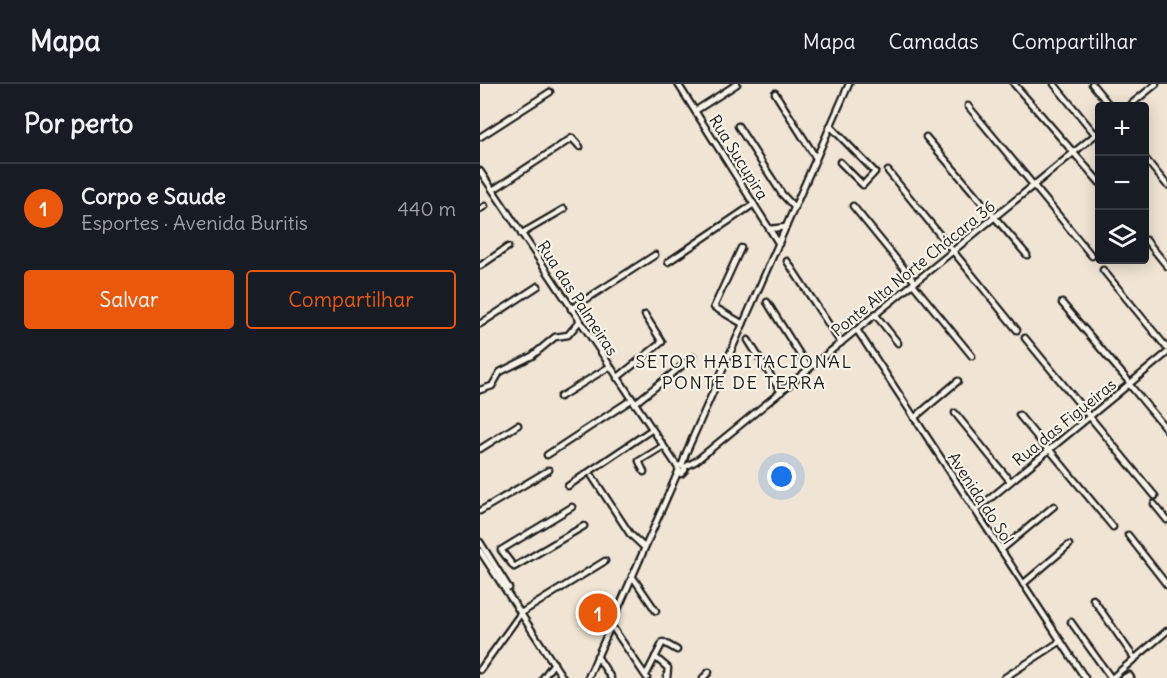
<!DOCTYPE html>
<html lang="pt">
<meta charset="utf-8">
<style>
:root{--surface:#171b24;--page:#242831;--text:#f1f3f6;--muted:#9ea1a6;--line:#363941;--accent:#ea580c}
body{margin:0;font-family:Delius,sans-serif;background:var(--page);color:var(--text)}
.controls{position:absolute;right:18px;top:18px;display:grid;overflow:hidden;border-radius:6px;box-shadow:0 3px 15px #0003}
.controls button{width:54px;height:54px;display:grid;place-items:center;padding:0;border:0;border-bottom:2px solid var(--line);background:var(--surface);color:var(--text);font:30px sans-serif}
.you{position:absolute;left:302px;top:393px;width:21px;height:21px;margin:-15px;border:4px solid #fff;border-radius:50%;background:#1a73e8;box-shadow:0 0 0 9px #1a73e833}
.badge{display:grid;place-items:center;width:39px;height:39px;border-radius:50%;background:var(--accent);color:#fff;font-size:20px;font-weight:700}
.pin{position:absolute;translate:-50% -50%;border:3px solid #fff;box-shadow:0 2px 6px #0006}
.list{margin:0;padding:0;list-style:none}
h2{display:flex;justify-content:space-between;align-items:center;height:78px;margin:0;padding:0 24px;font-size:26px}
h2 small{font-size:20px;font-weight:400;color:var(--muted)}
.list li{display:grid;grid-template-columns:39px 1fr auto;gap:18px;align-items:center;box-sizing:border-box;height:90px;padding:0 24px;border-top:2px solid var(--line)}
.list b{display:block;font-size:22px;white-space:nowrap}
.list p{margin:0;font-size:20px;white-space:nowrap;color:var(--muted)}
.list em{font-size:20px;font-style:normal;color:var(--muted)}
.actions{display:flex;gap:12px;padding:18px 24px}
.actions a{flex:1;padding:14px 0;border:2px solid var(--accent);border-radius:6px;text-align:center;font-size:21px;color:var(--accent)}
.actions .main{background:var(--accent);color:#fff}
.icon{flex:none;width:33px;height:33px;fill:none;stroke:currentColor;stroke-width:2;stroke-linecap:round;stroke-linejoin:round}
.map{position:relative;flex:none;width:687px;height:594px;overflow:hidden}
header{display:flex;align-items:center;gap:36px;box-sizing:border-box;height:84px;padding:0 30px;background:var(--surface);border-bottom:2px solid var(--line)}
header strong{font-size:28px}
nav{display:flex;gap:33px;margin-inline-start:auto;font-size:21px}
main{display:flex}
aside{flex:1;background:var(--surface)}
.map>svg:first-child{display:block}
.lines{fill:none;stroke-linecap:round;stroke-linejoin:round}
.minor-casing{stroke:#1c1c1c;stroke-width:9}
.minor{stroke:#f7f3e8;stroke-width:4.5}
.labels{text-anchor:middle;stroke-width:4.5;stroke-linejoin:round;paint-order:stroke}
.street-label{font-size:16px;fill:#1c1c1c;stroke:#f7f3e8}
.neighbourhood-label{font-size:18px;letter-spacing:1.5px;fill:#1c1c1c;stroke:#f7f3e8}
</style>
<header>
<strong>Mapa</strong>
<nav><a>Mapa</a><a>Camadas</a><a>Compartilhar</a></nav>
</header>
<main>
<aside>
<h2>Por perto<small></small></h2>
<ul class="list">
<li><span class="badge">1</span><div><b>Corpo e Saude</b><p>Esportes · Avenida Buritis</p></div><em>440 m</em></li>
</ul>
<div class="actions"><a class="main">Salvar</a><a>Compartilhar</a></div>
</aside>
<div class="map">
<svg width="687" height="594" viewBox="0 0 687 594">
<rect width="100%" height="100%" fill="#f0e5d4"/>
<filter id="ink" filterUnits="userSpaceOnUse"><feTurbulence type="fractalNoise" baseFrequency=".0167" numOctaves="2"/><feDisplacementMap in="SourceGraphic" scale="12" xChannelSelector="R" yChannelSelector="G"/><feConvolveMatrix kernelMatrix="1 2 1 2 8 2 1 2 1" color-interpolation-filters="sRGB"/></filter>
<g filter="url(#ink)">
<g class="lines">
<defs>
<g id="minor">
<polyline points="198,0 299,160"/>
<polyline points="534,0 620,99"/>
<polyline points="574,0 615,50"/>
<polyline points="612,0 630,22"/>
<polyline points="295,9 336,74"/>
<polyline points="488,22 612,172"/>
<polyline points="649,22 676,0"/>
<polyline points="215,27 257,0"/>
<polyline points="258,42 302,110 315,124"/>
<polyline points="350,42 395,88 383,101 360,78"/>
<polyline points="0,53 70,8"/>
<polyline points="446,53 547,171"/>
<polyline points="664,73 687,101"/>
<polyline points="0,87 197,382"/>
<polyline points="408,87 537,246"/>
<polyline points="13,106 92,54 100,63"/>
<polyline points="373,122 435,198"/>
<polyline points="0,125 5,122"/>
<polyline points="290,145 306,143"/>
<polyline points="41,150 84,125"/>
<polyline points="666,156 687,182"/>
<polyline points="261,164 234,223 263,240"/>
<polyline points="307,177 361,259"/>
<polyline points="188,178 274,120"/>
<polyline points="0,182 28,163"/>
<polyline points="623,186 687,264"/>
<polyline points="433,200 492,272"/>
<polyline points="287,218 329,285"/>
<polyline points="582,219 650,299"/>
<polyline points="91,225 175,171"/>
<polyline points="395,230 418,259"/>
<polyline points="0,240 58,202"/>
<polyline points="377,246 605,594"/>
<polyline points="545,254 675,412"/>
<polyline points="268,256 301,308"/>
<polyline points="137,294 182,258 165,231"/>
<polyline points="649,300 687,346"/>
<polyline points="0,306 12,302 20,288 52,272 75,253 88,251 99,238"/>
<polyline points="80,313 129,283"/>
<polyline points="154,320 213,273"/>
<polyline points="475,329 530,397"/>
<polyline points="539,331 568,366"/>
<polyline points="434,334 478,297"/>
<polyline points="0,365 38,341"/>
<polyline points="569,365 633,443"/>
<polyline points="67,371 151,316"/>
<polyline points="202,381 197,382 201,390 205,386 202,381 206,369 369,0"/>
<polyline points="205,383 216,377 620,47"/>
<polyline points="164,388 159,377 182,363"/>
<polyline points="112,392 150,450 164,463"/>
<polyline points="88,402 171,346"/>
<polyline points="674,420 687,436"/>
<polyline points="92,423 21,466 34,483 104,442"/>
<polyline points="496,426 687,269"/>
<polyline points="0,427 69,386"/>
<polyline points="648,451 687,501"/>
<polyline points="0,458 29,504"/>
<polyline points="521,466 574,422"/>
<polyline points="0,467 83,594"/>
<polyline points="152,492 176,527"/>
<polyline points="543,500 589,461"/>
<polyline points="613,515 655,575"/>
<polyline points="591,538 631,594"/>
<polyline points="131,541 167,594"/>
<polyline points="117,572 131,594"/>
<polyline points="175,573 188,584 187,594"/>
<polyline points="0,586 41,529 125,477"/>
<polyline points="166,591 183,558 197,566"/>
<polyline points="63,594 74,579"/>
<polyline points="108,594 198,388"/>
<polyline points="223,594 229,588"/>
<polyline points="524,594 581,557"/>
<polyline points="632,594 687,547"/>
<polyline points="644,594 649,591 651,594"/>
</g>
</defs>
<use href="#minor" class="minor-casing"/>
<use href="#minor" class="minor"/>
</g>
</g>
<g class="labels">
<g class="street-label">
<text transform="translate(259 73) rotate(58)" y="6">Rua Sucupira</text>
<text transform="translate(433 184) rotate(-39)" y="6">Ponte Alta Norte Chácara 36</text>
<text transform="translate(98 214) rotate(57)" y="6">Rua das Palmeiras</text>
<text transform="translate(584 338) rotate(-39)" y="6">Rua das Figueiras</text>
<text transform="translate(501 414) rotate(57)" y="6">Avenida do Sol</text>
</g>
<g class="neighbourhood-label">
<text x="264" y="284">SETOR HABITACIONAL<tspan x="264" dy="21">PONTE DE TERRA</tspan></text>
</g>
</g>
</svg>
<div class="controls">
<button>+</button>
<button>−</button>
<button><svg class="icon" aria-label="layers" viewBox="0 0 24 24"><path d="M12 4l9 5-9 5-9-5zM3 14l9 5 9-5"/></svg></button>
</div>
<div class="you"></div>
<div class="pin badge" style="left:118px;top:529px">1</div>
</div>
</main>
